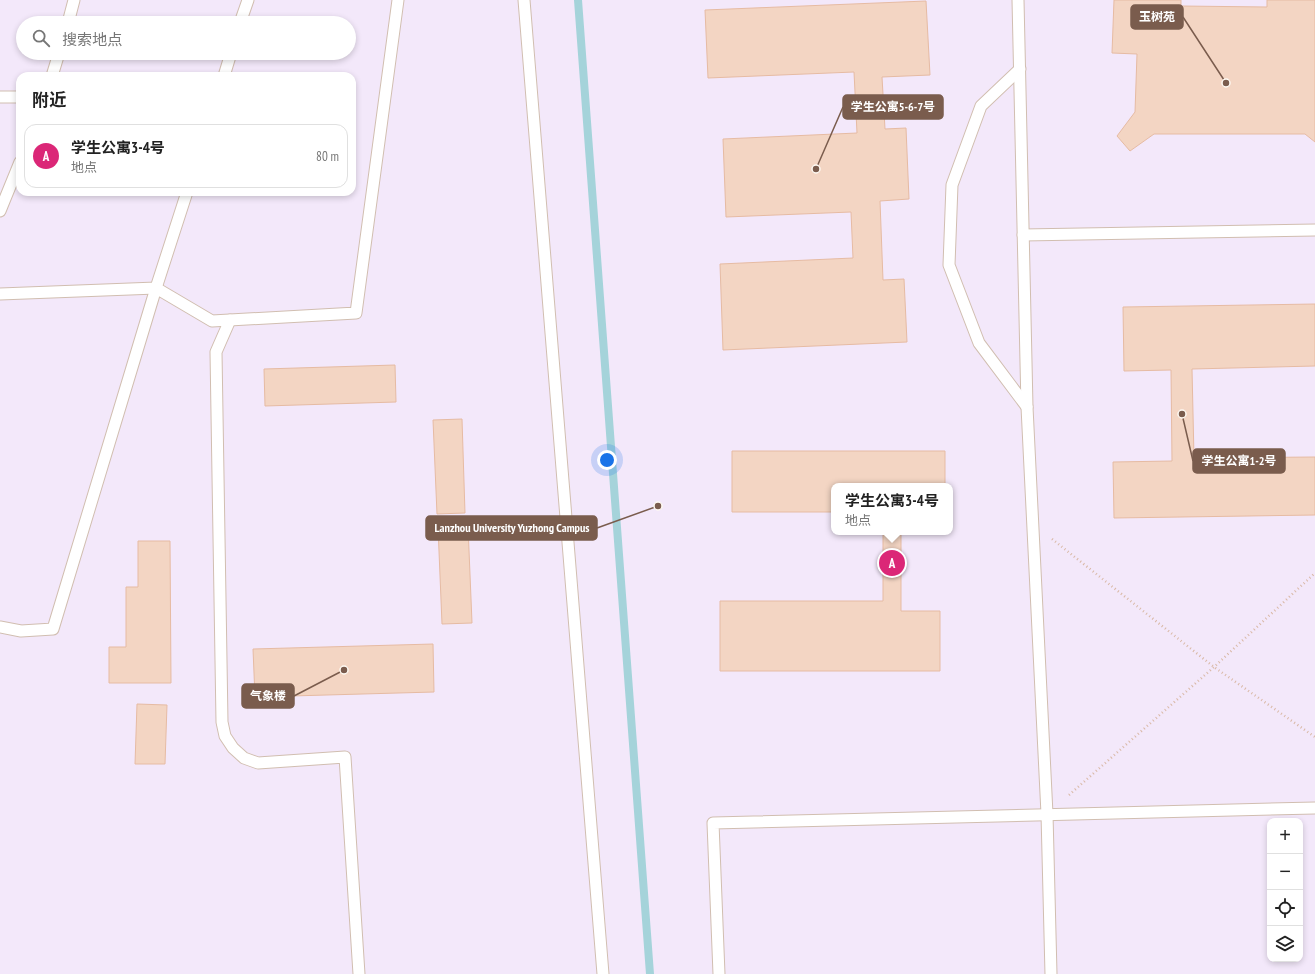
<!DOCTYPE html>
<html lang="zh">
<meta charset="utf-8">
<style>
:root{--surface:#fff;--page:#f6f6f6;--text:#222;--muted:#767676;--line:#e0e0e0;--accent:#db2777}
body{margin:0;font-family:"PT Sans Narrow","Noto Sans SC",sans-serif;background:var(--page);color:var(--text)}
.controls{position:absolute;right:12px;bottom:12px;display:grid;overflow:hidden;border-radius:8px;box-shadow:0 2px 6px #0003}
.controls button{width:36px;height:36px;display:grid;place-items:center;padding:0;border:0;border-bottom:1px solid var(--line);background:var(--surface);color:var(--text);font:20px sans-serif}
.you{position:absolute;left:607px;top:460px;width:14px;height:14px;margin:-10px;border:3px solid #fff;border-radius:50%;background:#1a73e8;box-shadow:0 0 0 6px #1a73e833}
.badge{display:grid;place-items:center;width:26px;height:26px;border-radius:50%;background:var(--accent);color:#fff;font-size:13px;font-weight:700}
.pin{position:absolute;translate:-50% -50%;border:2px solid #fff;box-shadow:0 1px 4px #0006}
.popup{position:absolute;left:831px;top:483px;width:122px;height:52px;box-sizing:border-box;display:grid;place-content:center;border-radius:8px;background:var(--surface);filter:drop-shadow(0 1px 3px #0005);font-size:13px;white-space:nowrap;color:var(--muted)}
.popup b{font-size:15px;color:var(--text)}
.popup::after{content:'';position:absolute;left:50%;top:100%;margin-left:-8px;border:8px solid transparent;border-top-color:var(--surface)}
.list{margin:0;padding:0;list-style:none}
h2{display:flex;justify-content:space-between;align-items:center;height:52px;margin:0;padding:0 16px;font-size:17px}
h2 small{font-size:13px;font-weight:400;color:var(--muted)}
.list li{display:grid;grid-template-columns:26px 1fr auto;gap:12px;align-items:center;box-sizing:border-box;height:64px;margin:0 8px 8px;padding:0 8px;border:1px solid var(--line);border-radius:12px}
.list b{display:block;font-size:15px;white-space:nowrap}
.list p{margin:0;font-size:13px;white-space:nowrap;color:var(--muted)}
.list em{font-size:13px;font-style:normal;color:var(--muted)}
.icon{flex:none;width:22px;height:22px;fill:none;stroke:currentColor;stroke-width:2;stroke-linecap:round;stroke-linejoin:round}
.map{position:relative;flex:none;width:1315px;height:974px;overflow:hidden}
.search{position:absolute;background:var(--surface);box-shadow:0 2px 6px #0003;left:16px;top:16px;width:340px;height:44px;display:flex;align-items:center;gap:10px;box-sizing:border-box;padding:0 14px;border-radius:22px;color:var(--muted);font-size:15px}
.panel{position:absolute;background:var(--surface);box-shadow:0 2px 6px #0003;left:16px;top:72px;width:340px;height:124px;border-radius:12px}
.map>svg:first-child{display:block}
.education{fill:#f3e8fa;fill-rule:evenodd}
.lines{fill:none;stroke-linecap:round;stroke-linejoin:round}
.stream{stroke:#a5d3da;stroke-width:8}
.building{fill:#f3d5c3;stroke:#e6bba3}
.service-casing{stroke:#d1beb0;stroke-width:13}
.path{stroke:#d9b8a5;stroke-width:2.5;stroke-dasharray:1 3;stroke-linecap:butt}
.service{stroke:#fff;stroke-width:11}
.leader{fill:none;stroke:#7a5c4d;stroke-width:1.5}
.callout-dot{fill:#7a5c4d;stroke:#fffaf3;stroke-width:1.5}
.callout{fill:#7a5c4d;stroke:#7a5c4d;stroke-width:1.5}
.callout-label{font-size:12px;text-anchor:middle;font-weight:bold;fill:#fff}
</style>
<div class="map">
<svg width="1315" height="974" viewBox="0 0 1315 974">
<rect width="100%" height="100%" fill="#fdf6ec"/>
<path class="education" d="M 0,0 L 1315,0 L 1315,974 L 0,974 ZM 23,23 L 349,23 L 349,53 L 23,53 ZM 20,76 L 352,76 L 352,192 L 20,192 ZM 834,486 L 950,486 L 950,532 L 834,532 ZM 1270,821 L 1300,821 L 1300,959 L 1270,959 Z"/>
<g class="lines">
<polyline class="stream" points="578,0 650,974"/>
</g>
<g class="building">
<polygon points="1114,0 1181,0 1181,6 1267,7 1267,0 1315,0 1315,142 1305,134 1154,134 1130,151 1117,136 1135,112 1137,54 1112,53"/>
<polygon points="926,1 930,75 882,77 885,129 906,128 909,199 880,201 883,280 904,279 907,342 723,350 720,264 853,258 851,212 726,217 723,139 857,133 854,72 708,78 705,10"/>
<polygon points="1315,304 1315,366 1192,369 1194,458 1315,457 1315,515 1114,518 1113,462 1172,461 1171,370 1124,371 1123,307"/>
<polygon points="395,365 396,402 265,406 264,369"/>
<polygon points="462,419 465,513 437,514 433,420"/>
<polygon points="732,451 945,451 945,486 834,486 834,512 732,512"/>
<polygon points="468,526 472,623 442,624 438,527"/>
<polygon points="883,532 901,532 901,611 940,611 940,671 720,671 720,601 883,601"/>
<polygon points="138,541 170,541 171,683 109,683 109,647 126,647 126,587 138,587"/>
<polygon points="433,644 434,692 255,697 253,649"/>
<polygon points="137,704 167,705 165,764 135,764"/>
</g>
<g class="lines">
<defs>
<g id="service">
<polyline points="524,0 603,974"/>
<polyline points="1018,0 1027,407 1047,814 1051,974"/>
<polyline points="68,23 74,0"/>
<polyline points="240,23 248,0"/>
<polyline points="1020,69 981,106 952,185 949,265 979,343 1027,407"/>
<polyline points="52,76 59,53"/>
<polyline points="224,76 231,53"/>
<polyline points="0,97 20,97"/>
<polyline points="0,211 20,162"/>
<polyline points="1023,235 1315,230"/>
<polyline points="0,294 156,288 187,192"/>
<polyline points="230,320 216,352 222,722 225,736 233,748 244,758 258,763 345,757 359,974"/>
<polyline points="0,627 21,631 53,629 156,288 212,321 356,313 398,0"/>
<polyline points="719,974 713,823 1315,808"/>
</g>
</defs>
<use href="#service" class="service-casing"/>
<g class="path">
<polyline points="1052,539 1214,667 1315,737"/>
<polyline points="1069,795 1214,667 1315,573"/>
</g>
<use href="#service" class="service"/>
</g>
<path class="leader" d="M1226 83L1183 17M816 169L843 107M1182 414L1193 461M658 506L597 528M344 670L294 696"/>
<g class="callout-dot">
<circle cx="1226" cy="83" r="4"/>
<circle cx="816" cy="169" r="4"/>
<circle cx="1182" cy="414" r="4"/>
<circle cx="658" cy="506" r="4"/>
<circle cx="344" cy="670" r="4"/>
</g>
<g class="callout">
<rect x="1131" y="5" width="52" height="24" rx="4"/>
<rect x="843" y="95" width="100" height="24" rx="4"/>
<rect x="1193" y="449" width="92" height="24" rx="4"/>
<rect x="426" y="516" width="171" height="24" rx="4"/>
<rect x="242" y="684" width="52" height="24" rx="4"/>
</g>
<g class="callout-label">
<text x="1157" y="21">玉树苑</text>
<text x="893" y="111">学生公寓5-6-7号</text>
<text x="1239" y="465">学生公寓1-2号</text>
<text x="512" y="532">Lanzhou University Yuzhong Campus</text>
<text x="268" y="700">气象楼</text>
</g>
</svg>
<div class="controls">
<button>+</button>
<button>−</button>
<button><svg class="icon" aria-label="locate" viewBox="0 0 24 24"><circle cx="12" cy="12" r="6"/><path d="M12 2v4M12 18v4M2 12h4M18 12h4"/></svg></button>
<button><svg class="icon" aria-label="layers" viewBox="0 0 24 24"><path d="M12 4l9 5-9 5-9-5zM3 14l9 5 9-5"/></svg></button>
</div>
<div class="you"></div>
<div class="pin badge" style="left:892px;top:563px">A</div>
<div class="popup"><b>学生公寓3-4号</b>地点</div>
<div class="search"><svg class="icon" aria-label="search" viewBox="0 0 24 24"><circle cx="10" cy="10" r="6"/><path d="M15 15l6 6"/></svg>搜索地点</div>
<section class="panel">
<h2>附近<small></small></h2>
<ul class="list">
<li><span class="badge">A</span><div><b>学生公寓3-4号</b><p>地点</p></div><em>80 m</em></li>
</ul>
</section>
</div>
